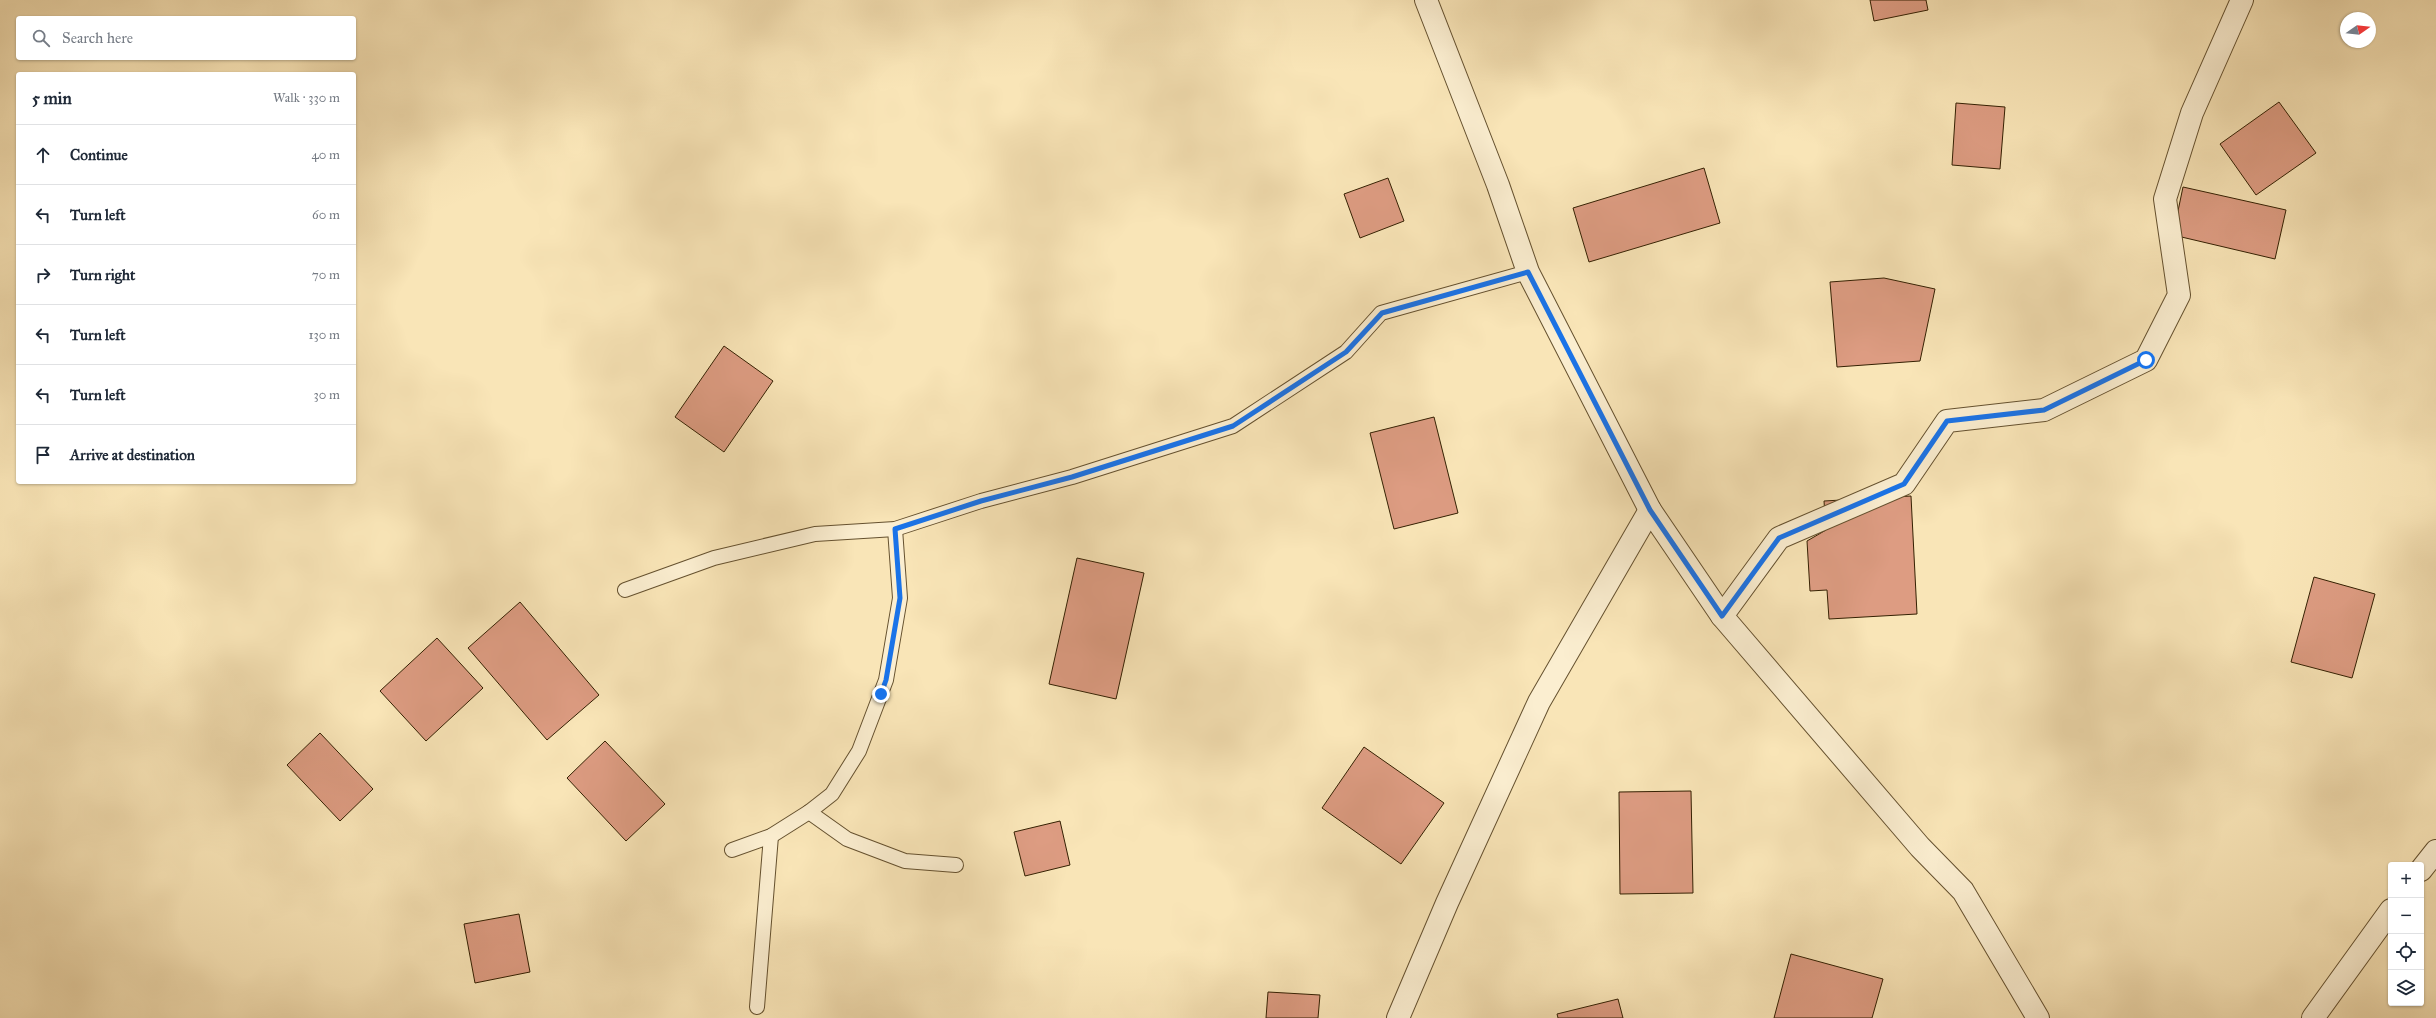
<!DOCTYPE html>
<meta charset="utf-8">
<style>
:root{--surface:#fff;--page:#f2f2f3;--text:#1f2937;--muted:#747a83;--line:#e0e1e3}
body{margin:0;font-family:"IM FELL Great Primer",serif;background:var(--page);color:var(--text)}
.controls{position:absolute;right:12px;bottom:12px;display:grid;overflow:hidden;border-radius:4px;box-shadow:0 1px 3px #0004}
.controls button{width:36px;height:36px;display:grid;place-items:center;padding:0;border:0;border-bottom:1px solid var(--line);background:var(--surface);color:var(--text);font:20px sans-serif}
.compass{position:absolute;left:2340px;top:12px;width:36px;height:36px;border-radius:50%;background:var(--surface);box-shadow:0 1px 3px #0004;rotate:76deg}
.stop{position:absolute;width:12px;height:12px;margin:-9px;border:3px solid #1a73e8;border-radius:50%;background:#fff}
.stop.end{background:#1a73e8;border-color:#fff;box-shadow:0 1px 4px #0008}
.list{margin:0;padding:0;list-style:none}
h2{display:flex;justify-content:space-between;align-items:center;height:52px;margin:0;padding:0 16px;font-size:17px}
h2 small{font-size:13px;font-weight:400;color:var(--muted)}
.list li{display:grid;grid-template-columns:26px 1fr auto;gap:12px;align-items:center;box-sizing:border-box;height:60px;padding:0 16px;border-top:1px solid var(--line)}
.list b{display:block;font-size:15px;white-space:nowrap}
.list em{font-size:13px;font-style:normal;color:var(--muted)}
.icon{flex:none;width:22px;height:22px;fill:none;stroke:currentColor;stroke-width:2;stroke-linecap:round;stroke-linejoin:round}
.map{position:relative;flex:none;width:2436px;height:1018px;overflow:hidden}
.search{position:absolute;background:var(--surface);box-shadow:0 1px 3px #0004;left:16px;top:16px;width:340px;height:44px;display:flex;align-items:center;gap:10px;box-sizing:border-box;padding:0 14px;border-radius:4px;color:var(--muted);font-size:15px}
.panel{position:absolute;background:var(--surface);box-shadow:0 1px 3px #0004;left:16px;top:72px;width:340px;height:412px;border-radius:4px}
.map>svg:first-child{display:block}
.building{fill:#dd9c82;stroke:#342002}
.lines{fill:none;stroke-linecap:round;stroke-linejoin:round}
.lane-casing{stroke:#65512f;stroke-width:16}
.street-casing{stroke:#65512f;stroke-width:24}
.lane{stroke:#fbeed0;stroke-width:14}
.street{stroke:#fbeed0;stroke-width:22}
.route{stroke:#1a73e8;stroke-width:5}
</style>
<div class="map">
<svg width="2436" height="1018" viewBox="0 0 2436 1018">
<rect width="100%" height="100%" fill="#f9e5b7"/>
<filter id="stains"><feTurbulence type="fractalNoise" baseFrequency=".005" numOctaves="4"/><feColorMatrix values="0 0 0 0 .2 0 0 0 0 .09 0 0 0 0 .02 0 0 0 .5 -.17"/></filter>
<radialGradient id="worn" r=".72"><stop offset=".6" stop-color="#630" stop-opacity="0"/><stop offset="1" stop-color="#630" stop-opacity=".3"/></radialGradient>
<g class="building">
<polygon points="1870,0 1926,0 1928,10 1874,21"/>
<polygon points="2279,102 2316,153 2256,195 2220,144"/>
<polygon points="1956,103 2005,107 2000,169 1952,165"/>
<polygon points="1704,168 1720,223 1589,262 1573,208"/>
<polygon points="1388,178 1404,221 1360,238 1344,194"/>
<polygon points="2183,187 2286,210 2275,259 2173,235"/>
<polygon points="1884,278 1935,289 1920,361 1837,367 1830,282"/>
<polygon points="724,346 773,381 724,452 675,417"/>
<polygon points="1434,417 1458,513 1394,529 1370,433"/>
<polygon points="1911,496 1917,614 1829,619 1827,590 1810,591 1807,541 1826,530 1824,501"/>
<polygon points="1077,558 1144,573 1116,699 1049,684"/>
<polygon points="2314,577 2375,594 2352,678 2291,662"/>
<polygon points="520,602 599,695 547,740 468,648"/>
<polygon points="437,638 483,688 426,741 380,691"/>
<polygon points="320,733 373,789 340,821 287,765"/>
<polygon points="605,741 665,804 626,841 567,778"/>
<polygon points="1364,747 1444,803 1401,864 1322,808"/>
<polygon points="1691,791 1693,893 1620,894 1619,792"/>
<polygon points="1060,821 1070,865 1025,876 1014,832"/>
<polygon points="519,914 530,972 475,983 464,924"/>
<polygon points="1791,954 1883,979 1872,1018 1774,1018"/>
<polygon points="1268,992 1320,995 1318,1018 1266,1018"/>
<polygon points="1618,999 1623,1018 1558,1018 1557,1014"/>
</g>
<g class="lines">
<defs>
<g id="lane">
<polyline points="625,590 714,558 815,534 895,529 981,501 1072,477 1233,426 1346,352 1381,313 1528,272"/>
<polyline points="809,812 847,839 905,861 956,865"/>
<polyline points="732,850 771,836 809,812 832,794 859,751 886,680 900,598 895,529"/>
<polyline points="757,1007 771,836"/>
</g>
<g id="street">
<polyline points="1426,0 1498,185 1528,272 1650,510 1722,616 1920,847 1963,891 2038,1018"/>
<polyline points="1722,616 1779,538 1904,484 1947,421 2044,410 2146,360 2179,295 2165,199 2192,113 2242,0"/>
<polyline points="2421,870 2436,851"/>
<polyline points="1398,1018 1447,903 1539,702 1650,510"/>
<polyline points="2313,1018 2391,910"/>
</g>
</defs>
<use href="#lane" class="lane-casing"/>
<use href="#street" class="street-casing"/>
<use href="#lane" class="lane"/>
<use href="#street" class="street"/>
</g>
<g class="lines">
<polyline class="route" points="881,694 886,680 900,598 895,529 981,501 1072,477 1233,426 1346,352 1382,313 1528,272 1650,510 1722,616 1779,538 1904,484 1947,421 2044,410 2146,360"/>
</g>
<rect width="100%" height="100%" filter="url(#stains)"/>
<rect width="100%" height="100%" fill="url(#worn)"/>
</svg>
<div class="controls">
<button>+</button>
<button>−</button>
<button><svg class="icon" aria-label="locate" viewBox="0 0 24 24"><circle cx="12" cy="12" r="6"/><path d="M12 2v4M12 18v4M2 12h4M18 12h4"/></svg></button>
<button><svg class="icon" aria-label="layers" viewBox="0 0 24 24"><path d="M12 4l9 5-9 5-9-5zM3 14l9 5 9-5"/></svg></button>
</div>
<svg class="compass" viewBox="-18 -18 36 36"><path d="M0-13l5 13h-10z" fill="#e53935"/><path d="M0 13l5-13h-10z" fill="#747a83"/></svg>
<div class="stop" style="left:2146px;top:360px"></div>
<div class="stop end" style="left:881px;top:694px"></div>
<div class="search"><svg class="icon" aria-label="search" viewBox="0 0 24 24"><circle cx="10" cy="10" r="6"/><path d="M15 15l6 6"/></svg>Search here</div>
<section class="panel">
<h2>5 min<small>Walk · 330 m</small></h2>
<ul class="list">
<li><svg class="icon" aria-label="ahead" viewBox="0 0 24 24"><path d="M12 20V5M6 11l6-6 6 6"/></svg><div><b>Continue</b></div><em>40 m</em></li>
<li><svg class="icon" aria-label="left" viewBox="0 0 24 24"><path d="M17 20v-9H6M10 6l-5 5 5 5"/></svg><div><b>Turn left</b></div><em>60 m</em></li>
<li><svg class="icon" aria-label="right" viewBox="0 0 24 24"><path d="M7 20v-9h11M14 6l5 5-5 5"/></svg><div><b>Turn right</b></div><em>70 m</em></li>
<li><svg class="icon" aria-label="left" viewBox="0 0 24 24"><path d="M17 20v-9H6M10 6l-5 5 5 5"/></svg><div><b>Turn left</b></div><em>130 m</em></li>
<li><svg class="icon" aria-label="left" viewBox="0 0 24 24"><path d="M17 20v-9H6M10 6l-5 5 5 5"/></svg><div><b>Turn left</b></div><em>30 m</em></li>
<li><svg class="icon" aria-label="arrive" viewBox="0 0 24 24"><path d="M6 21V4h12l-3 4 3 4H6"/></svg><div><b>Arrive at destination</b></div></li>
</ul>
</section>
</div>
